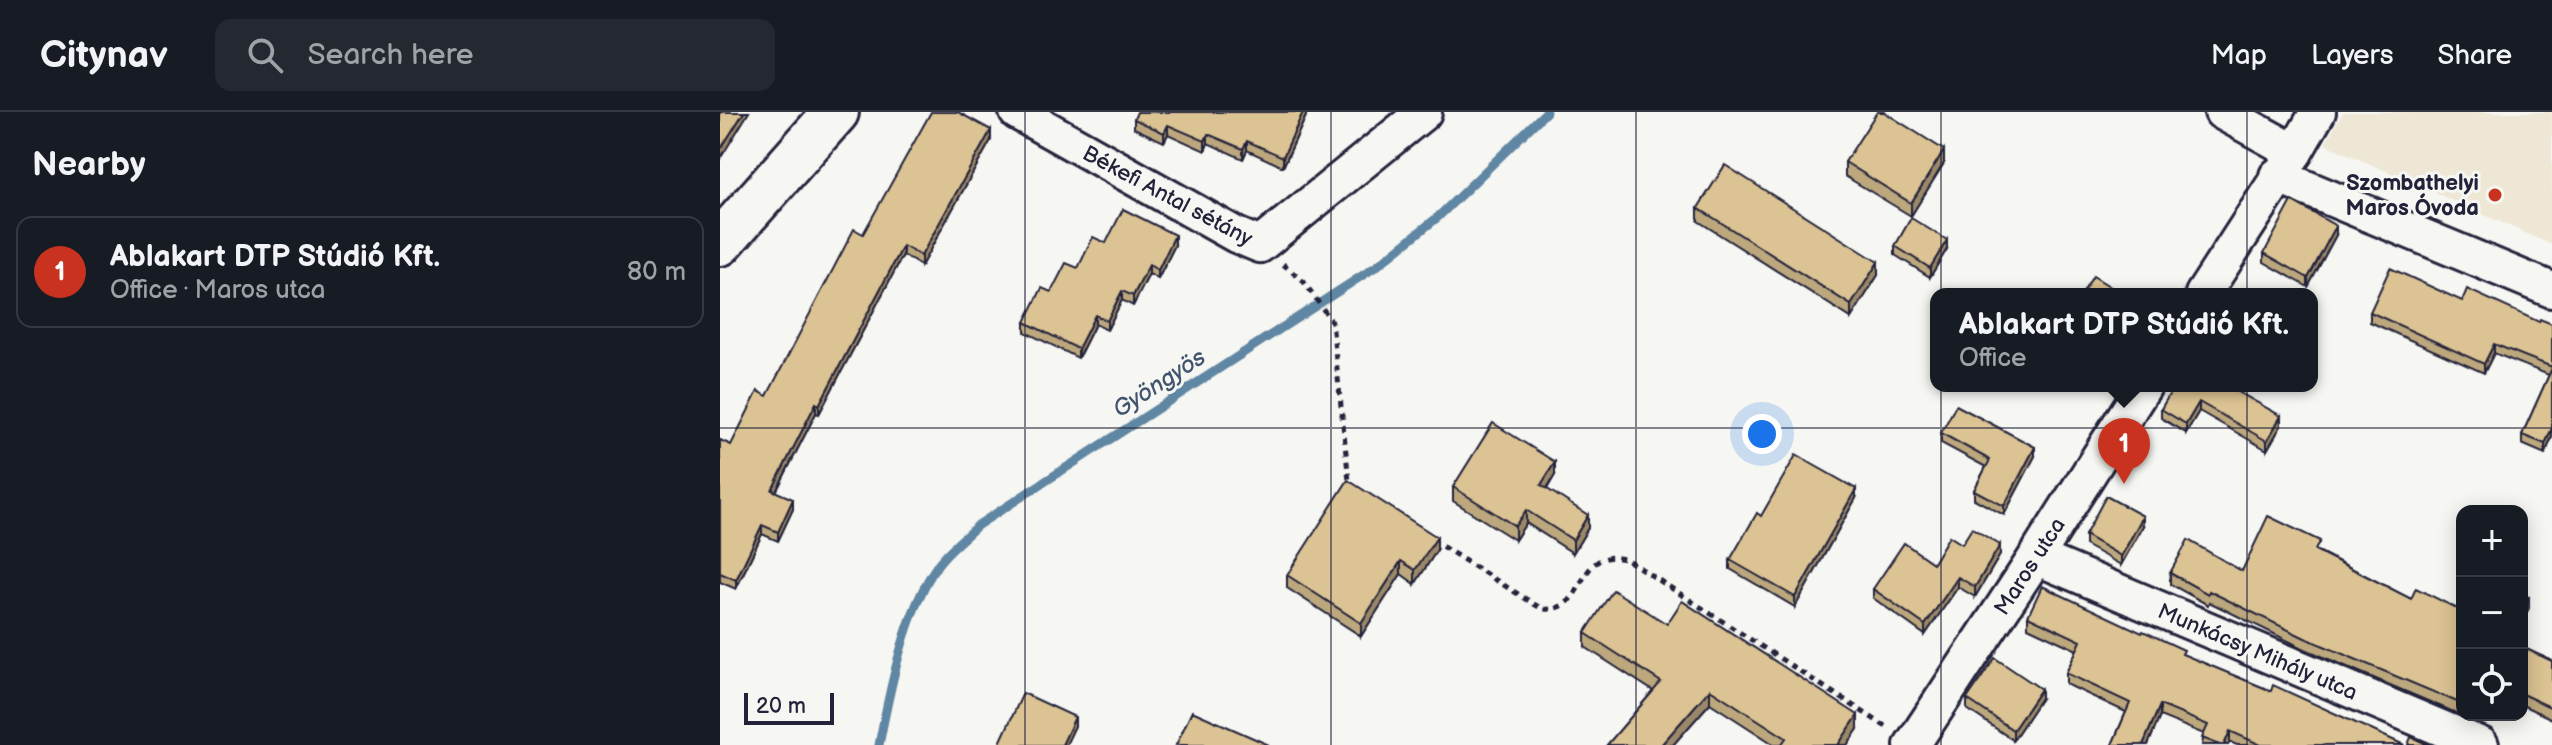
<!DOCTYPE html>
<meta charset="utf-8">
<style>
:root{--surface:#171b24;--page:#242831;--text:#f1f3f6;--muted:#9ea1a6;--line:#363941;--accent:#c8321e}
body{margin:0;font-family:"Balsamiq Sans",sans-serif;background:var(--page);color:var(--text)}
.controls{position:absolute;right:24px;bottom:24px;display:grid;overflow:hidden;border-radius:16px;box-shadow:0 4px 20px #0003}
.controls button{width:72px;height:72px;display:grid;place-items:center;padding:0;border:0;border-bottom:2px solid var(--line);background:var(--surface);color:var(--text);font:40px sans-serif}
.scale{position:absolute;left:24px;bottom:20px;width:90px;box-sizing:border-box;padding-left:8px;border:4px solid #22223b;border-top:0;font-size:22px;line-height:28px;white-space:nowrap;color:#22223b;-webkit-text-stroke:6px #f6f6f2;paint-order:stroke}
.you{position:absolute;left:1042px;top:322px;width:28px;height:28px;margin:-20px;border:6px solid #fff;border-radius:50%;background:#1a73e8;box-shadow:0 0 0 12px #1a73e833}
.badge{display:grid;place-items:center;width:52px;height:52px;border-radius:50%;background:var(--accent);color:#fff;font-size:26px;font-weight:700}
.pin{position:absolute;translate:-50% -66px;filter:drop-shadow(0 2px 4px #0008)}
.pin::after{content:'';position:absolute;top:42px;width:28px;height:24px;background:inherit;clip-path:polygon(0 0,100% 0,50% 100%)}
.popup{position:absolute;left:1210px;top:176px;width:388px;height:104px;box-sizing:border-box;display:grid;place-content:center;border-radius:16px;background:var(--surface);filter:drop-shadow(0 2px 6px #0005);font-size:26px;white-space:nowrap;color:var(--muted)}
.popup b{font-size:30px;color:var(--text)}
.popup::after{content:'';position:absolute;left:50%;top:100%;margin-left:-16px;border:16px solid transparent;border-top-color:var(--surface)}
.list{margin:0;padding:0;list-style:none}
h2{display:flex;justify-content:space-between;align-items:center;height:104px;margin:0;padding:0 32px;font-size:34px}
h2 small{font-size:26px;font-weight:400;color:var(--muted)}
.list li{display:grid;grid-template-columns:52px 1fr auto;gap:24px;align-items:center;box-sizing:border-box;height:112px;margin:0 16px 16px;padding:0 16px;border:2px solid var(--line);border-radius:16px}
.list b{display:block;font-size:30px;white-space:nowrap}
.list p{margin:0;font-size:26px;white-space:nowrap;color:var(--muted)}
.list em{font-size:26px;font-style:normal;color:var(--muted)}
.icon{flex:none;width:44px;height:44px;fill:none;stroke:currentColor;stroke-width:2;stroke-linecap:round;stroke-linejoin:round}
.map{position:relative;flex:none;width:1832px;height:633px;overflow:hidden}
header{display:flex;align-items:center;gap:48px;box-sizing:border-box;height:112px;padding:0 40px;background:var(--surface);border-bottom:2px solid var(--line)}
header strong{font-size:38px}
nav{display:flex;gap:44px;margin-inline-start:auto;font-size:28px}
.search{width:560px;height:72px;background:var(--page);display:flex;align-items:center;gap:20px;box-sizing:border-box;padding:0 28px;border-radius:16px;color:var(--muted);font-size:30px}
main{display:flex}
aside{flex:1;background:var(--surface)}
.map>svg:first-child{display:block}
.built{fill:#eee7d6}
.lines{fill:none;stroke-linecap:round;stroke-linejoin:round}
.stream{stroke:#5f86a3;stroke-width:9}
.street-casing{stroke:#22223b;stroke-width:40}
.secondary-casing{stroke:#22223b;stroke-width:50}
.path{stroke:#22223b;stroke-width:5;stroke-dasharray:6 6;stroke-linecap:butt}
.street{stroke:#f6f6f2;stroke-width:34}
.secondary{stroke:#f6f6f2;stroke-width:44}
.wall{fill:#bda87e;stroke:#22223b;stroke-width:2}
.shaded-wall{fill:#9a8867;stroke:#22223b;stroke-width:2}
.building{fill:#dcc393;stroke:#22223b;stroke-width:2}
.grid{fill:none;stroke:#22223b;stroke-width:2;stroke-opacity:0.55}
.poi-dot{fill:#c8321e;stroke:#f6f6f2;stroke-width:3}
.labels{text-anchor:middle;stroke-width:6;stroke-linejoin:round;paint-order:stroke}
.poi-label{font-size:22px;font-weight:bold;fill:#22223b;stroke:#f6f6f2;text-anchor:end}
.street-label{font-size:22px;fill:#22223b;stroke:#f6f6f2}
.water-label{font-size:24px;font-style:italic;fill:#41546f;stroke:#f6f6f2}
</style>
<header>
<strong>Citynav</strong>
<div class="search"><svg class="icon" aria-label="search" viewBox="0 0 24 24"><circle cx="10" cy="10" r="6"/><path d="M15 15l6 6"/></svg>Search here</div>
<nav><a>Map</a><a>Layers</a><a>Share</a></nav>
</header>
<main>
<aside>
<h2>Nearby<small></small></h2>
<ul class="list">
<li><span class="badge">1</span><div><b>Ablakart DTP Stúdió Kft.</b><p>Office · Maros utca</p></div><em>80 m</em></li>
</ul>
</aside>
<div class="map">
<svg width="1832" height="633" viewBox="0 0 1832 633">
<rect width="100%" height="100%" fill="#f6f6f2"/>
<filter id="ink" filterUnits="userSpaceOnUse"><feTurbulence type="fractalNoise" baseFrequency=".0125" numOctaves="2"/><feDisplacementMap in="SourceGraphic" scale="16" xChannelSelector="R" yChannelSelector="G"/><feConvolveMatrix kernelMatrix="1 2 1 2 8 2 1 2 1" color-interpolation-filters="sRGB"/></filter>
<g filter="url(#ink)">
<polygon class="built" points="1623,0 1832,0 1832,133 1605,32"/>
<g class="lines">
<path class="stream" d="M 159,633 C 170,577 185,499 218,452 C 228,438 245,425 258,413 L 657,154 L 718,105 L 826,0"/>
<defs>
<g id="street">
<polyline points="297,0 516,123 540,133 704,0"/>
<polyline points="1502,0 1575,40"/>
<polyline points="1557,64 1832,178"/>
<polyline points="1483,182 1575,40 1598,0"/>
<polyline points="1316,445 1761,633"/>
<polyline points="1192,633 1316,445 1424,274"/>
</g>
<polyline id="secondary" points="0,131 116,0"/>
</defs>
<use href="#street" class="street-casing"/>
<use href="#secondary" class="secondary-casing"/>
<g class="path">
<polyline points="563,152 584,170 612,210 629,369 632,373"/>
<path d="M 712,428 L 822,497 C 865,500 855,453 887,446 C 893,444 901,447 906,447 L 1168,616"/>
</g>
<use href="#street" class="street"/>
<use href="#secondary" class="secondary"/>
</g>
<g class="wall">
<polygon points="586,0 586,4 563,55 527,38 523,47 488,31 485,39 448,22 444,30 414,16 414,7"/>
<polygon points="271,28 201,154 183,143 99,302 96,301 56,380 73,397 58,429 42,422 16,477 0,470 0,328 11,333 47,284 143,122"/>
<polygon points="1125,50 1224,51 1191,104 1125,64"/>
<polygon points="978,96 1158,163 1131,206 978,109"/>
<polygon points="1616,123 1588,175 1544,150 1544,141"/>
<polygon points="386,131 455,133 438,167 429,162 413,194 402,188 387,218 375,212 358,246 305,220 305,210 331,180"/>
<polygon points="1175,134 1227,137 1210,165 1175,143"/>
<polygon points="1742,189 1819,210 1832,212 1832,325 1825,342 1802,332 1802,323 1829,263 1774,241 1764,261 1650,210 1650,200"/>
<polygon points="1517,279 1561,314 1547,338 1479,299 1466,321 1441,306 1441,297"/>
<polygon points="1221,321 1315,344 1284,403 1254,387 1254,378 1266,355 1221,331"/>
<polygon points="835,363 827,377 868,416 853,441 806,411 795,428 733,389 733,375"/>
<polygon points="1136,386 1075,495 1010,457 1010,448"/>
<polygon points="1423,414 1401,453 1365,433 1365,423"/>
<polygon points="1242,432 1280,443 1255,485 1238,475 1205,523 1153,486 1153,477 1213,451"/>
<polygon points="717,438 695,472 681,462 641,524 567,476 567,463"/>
<polygon points="1600,440 1691,487 1742,499 1742,603 1758,603 1755,609 1585,537 1489,490 1488,493 1450,472 1450,461 1522,459"/>
<polygon points="1308,504 1464,543 1684,633 1517,633 1510,630 1508,633 1482,633 1484,622 1440,604 1428,633 1392,633 1406,600 1346,572 1346,561 1357,538 1308,515"/>
<polygon points="947,512 1138,617 1127,633 1055,633 990,591 953,633 887,633 933,579 865,535 865,521"/>
<polygon points="1802,535 1832,549 1832,607 1802,593"/>
<polygon points="1321,586 1293,628 1247,597 1247,587"/>
</g>
<g class="shaded-wall">
<polygon points="24,0 29,0 0,47 0,38"/>
<polygon points="583,0 586,0 586,4 563,55 563,45"/>
<polygon points="448,13 448,22 444,30 444,21"/>
<polygon points="271,18 271,28 201,154 201,144"/>
<polygon points="488,22 488,31 485,39 485,29"/>
<polygon points="527,29 527,38 523,47 523,37"/>
<polygon points="1224,38 1224,51 1191,104 1191,91"/>
<polygon points="1616,114 1616,123 1588,175 1588,166"/>
<polygon points="455,123 455,133 438,167 438,158"/>
<polygon points="1227,128 1227,137 1210,165 1210,156"/>
<polygon points="183,134 183,143 99,302 99,293"/>
<polygon points="1158,150 1158,163 1131,206 1131,193"/>
<polygon points="429,153 429,162 413,194 413,184"/>
<polygon points="402,179 402,188 387,218 387,209"/>
<polygon points="375,203 375,212 358,246 358,237"/>
<polygon points="1774,232 1774,241 1764,261 1764,252"/>
<polygon points="1514,274 1521,274 1513,286 1513,277"/>
<polygon points="1479,290 1479,299 1466,321 1466,312"/>
<polygon points="96,291 96,301 52,387 52,378"/>
<polygon points="1561,304 1561,314 1547,338 1547,329"/>
<polygon points="1832,316 1832,325 1825,342 1825,332"/>
<polygon points="1315,335 1315,344 1284,403 1284,394"/>
<polygon points="835,350 835,363 821,386 821,373"/>
<polygon points="1136,377 1136,386 1075,495 1075,485"/>
<polygon points="73,387 73,397 58,429 58,420"/>
<polygon points="806,398 806,411 795,428 795,414"/>
<polygon points="868,403 868,416 853,441 853,428"/>
<polygon points="1423,404 1423,414 1401,453 1401,444"/>
<polygon points="42,413 42,422 16,477 16,468"/>
<polygon points="717,425 717,438 695,472 695,458"/>
<polygon points="1280,433 1280,443 1255,485 1255,475"/>
<polygon points="681,449 681,462 641,524 641,511"/>
<polygon points="1238,465 1238,475 1205,523 1205,513"/>
<polygon points="1809,485 1809,496 1802,511 1802,500"/>
<polygon points="990,577 990,591 953,633 941,633"/>
<polygon points="1321,577 1321,586 1293,628 1293,618"/>
<polygon points="1440,593 1440,604 1428,633 1423,633"/>
<polygon points="1138,603 1138,617 1127,633 1118,633"/>
<polygon points="355,605 355,614 346,633 342,633"/>
<polygon points="1510,619 1510,630 1508,633 1504,633"/>
</g>
<g class="building">
<polygon points="0,0 24,0 0,38"/>
<polygon points="211,0 238,0 271,18 201,144 183,134 99,293 96,291 52,378 73,387 58,420 42,413 16,468 0,461 0,328 11,333 38,279 47,284 134,117 143,122"/>
<polygon points="417,0 583,0 563,45 527,29 523,37 488,22 485,29 448,13 444,21 414,7"/>
<polygon points="1157,0 1164,0 1224,38 1191,91 1125,50"/>
<polygon points="1005,53 1158,150 1131,193 978,96"/>
<polygon points="1572,89 1616,114 1588,166 1544,141"/>
<polygon points="403,97 455,123 438,158 429,153 413,184 402,179 387,209 375,203 358,237 305,210 322,176 331,180 346,151 358,156 373,125 386,131"/>
<polygon points="1191,106 1227,128 1210,156 1175,134"/>
<polygon points="1670,156 1742,189 1747,177 1819,210 1820,207 1832,212 1832,255 1774,232 1764,252 1650,200"/>
<polygon points="1373,164 1402,182 1362,182"/>
<polygon points="1832,256 1832,316 1825,332 1802,323"/>
<polygon points="1454,274 1514,274 1513,277 1561,304 1547,329 1479,290 1466,312 1441,297"/>
<polygon points="1236,293 1315,335 1284,394 1254,378 1270,348 1221,321"/>
<polygon points="773,311 835,350 821,373 868,403 853,428 806,398 795,414 733,375"/>
<polygon points="1076,343 1136,377 1075,485 1010,448 1037,401 1041,404"/>
<polygon points="628,368 717,425 695,458 681,449 641,511 567,463"/>
<polygon points="1386,384 1423,404 1401,444 1365,423"/>
<polygon points="1548,404 1600,429 1595,438 1691,487 1696,476 1742,499 1742,592 1585,526 1489,479 1488,482 1450,461 1468,428 1522,459"/>
<polygon points="1252,416 1280,433 1255,475 1238,465 1205,513 1153,477 1184,431 1213,451 1229,424 1242,432"/>
<polygon points="1322,474 1422,521 1423,519 1464,538 1462,542 1551,579 1553,573 1684,633 1541,633 1510,619 1504,633 1500,633 1482,626 1488,613 1440,593 1423,633 1392,633 1410,591 1346,561 1361,529 1308,504"/>
<polygon points="893,478 947,512 962,489 1138,603 1118,633 1061,633 1066,626 990,577 941,633 887,633 941,570 865,521"/>
<polygon points="1802,482 1809,485 1802,500"/>
<polygon points="1802,535 1832,549 1832,596 1802,582"/>
<polygon points="1275,546 1321,577 1293,618 1247,587"/>
<polygon points="303,581 355,605 342,633 279,633"/>
<polygon points="472,599 549,633 456,633"/>
<polygon points="1691,625 1709,633 1688,633"/>
</g>
</g>
<path class="grid" d="M 305,0 L 305,633M 611,0 L 611,633M 916,0 L 916,633M 1221,0 L 1221,633M 1527,0 L 1527,633M 0,316 L 1832,316"/>
<circle class="poi-dot" cx="1775" cy="83" r="8"/>
<g class="labels">
<g class="poi-label">
<text x="1759" y="78">Szombathelyi<tspan x="1759" dy="25">Maros Óvoda</tspan></text>
</g>
<g class="street-label">
<text transform="translate(448 83) rotate(28)" y="8">Békefi Antal sétány</text>
<text transform="translate(1309 454) rotate(-57)" y="8">Maros utca</text>
<text transform="translate(1538 539) rotate(23)" y="8">Munkácsy Mihály utca</text>
</g>
<g class="water-label">
<text transform="translate(439 271) rotate(-33)" y="8">Gyöngyös</text>
</g>
</g>
</svg>
<div class="controls">
<button>+</button>
<button>−</button>
<button><svg class="icon" aria-label="locate" viewBox="0 0 24 24"><circle cx="12" cy="12" r="6"/><path d="M12 2v4M12 18v4M2 12h4M18 12h4"/></svg></button>
</div>
<div class="scale">20 m</div>
<div class="you"></div>
<div class="pin badge" style="left:1404px;top:372px">1</div>
<div class="popup"><b>Ablakart DTP Stúdió Kft.</b>Office</div>
</div>
</main>
